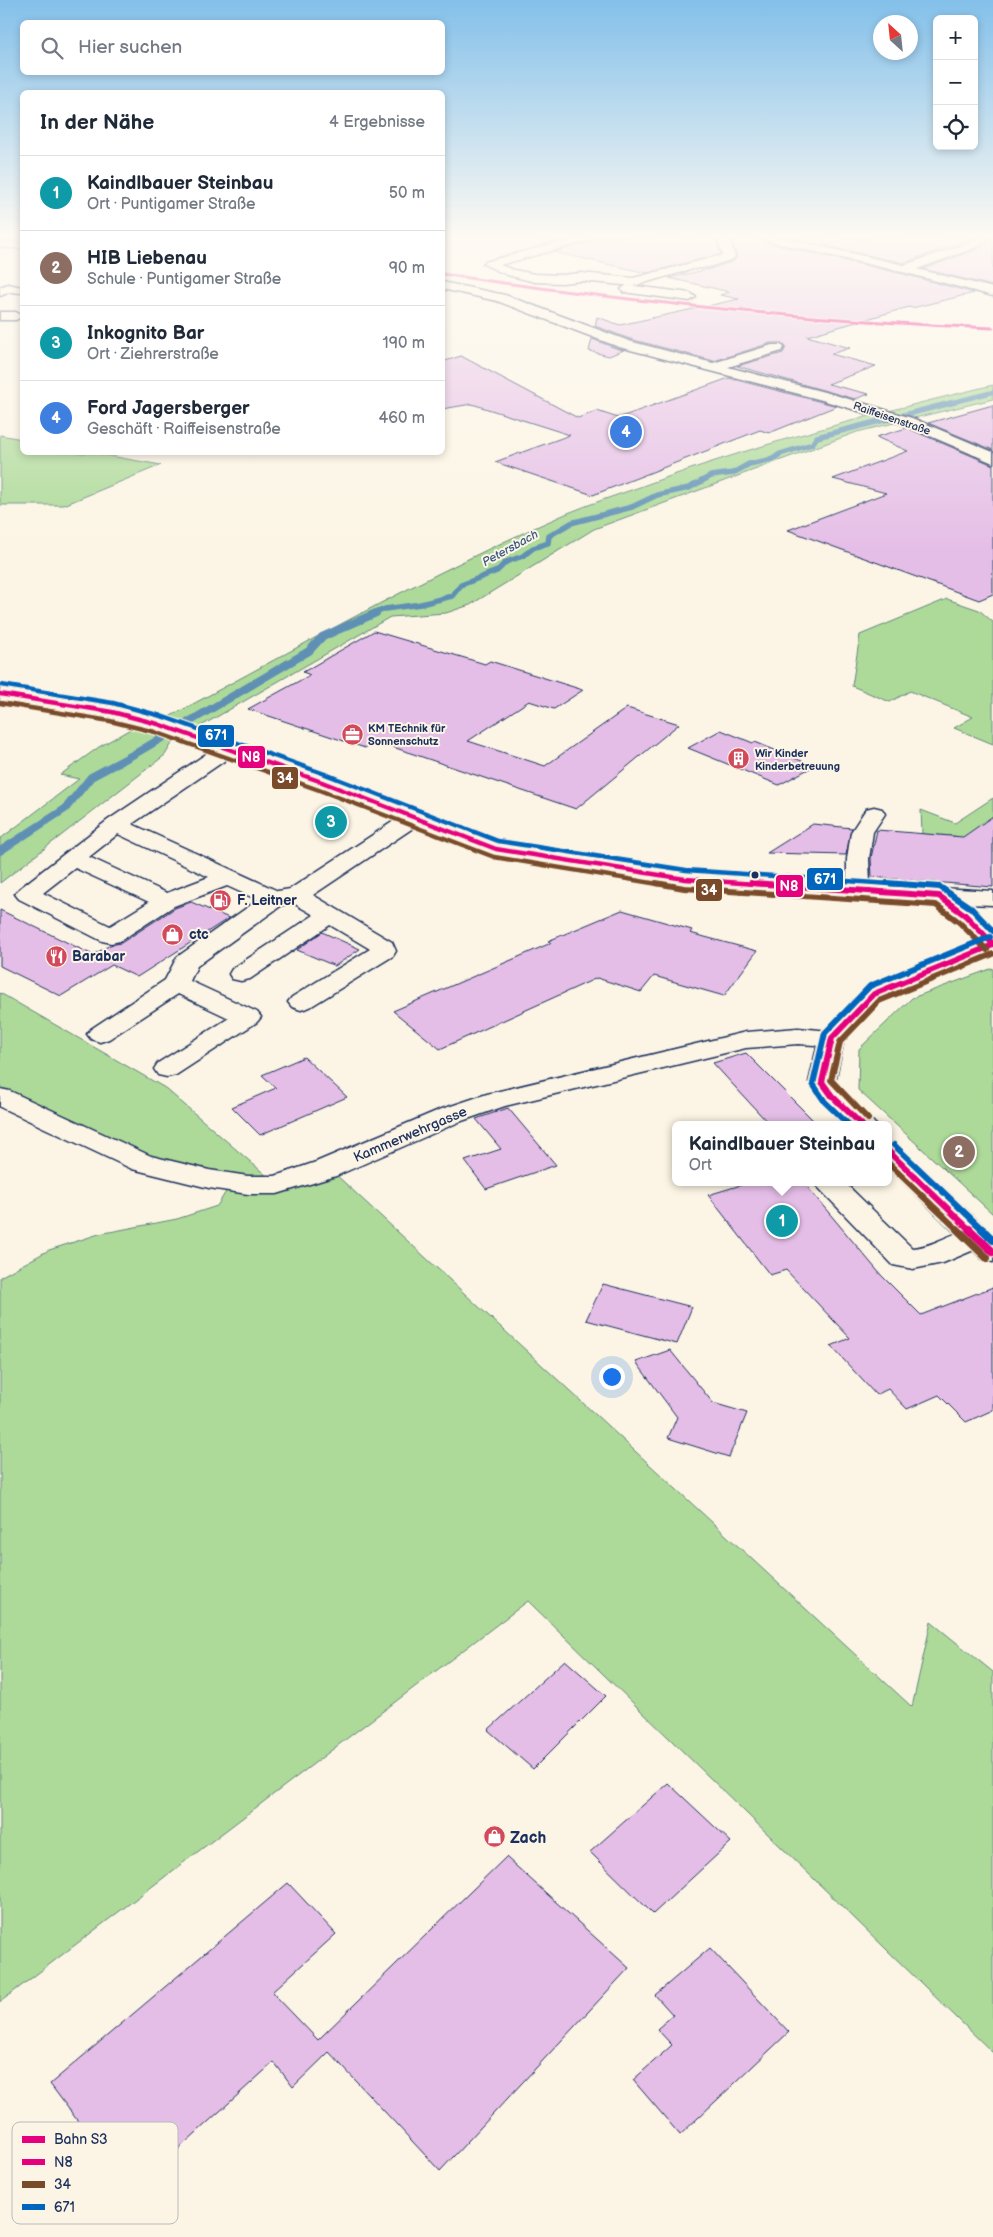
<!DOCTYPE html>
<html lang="de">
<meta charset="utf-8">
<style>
:root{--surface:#fff;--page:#f2f2f3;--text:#1f2937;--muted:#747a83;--line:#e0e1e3;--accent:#1a73e8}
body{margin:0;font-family:"Balsamiq Sans",sans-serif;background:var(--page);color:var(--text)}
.controls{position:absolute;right:15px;top:15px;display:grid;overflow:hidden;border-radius:8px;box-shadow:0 2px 8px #0003}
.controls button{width:45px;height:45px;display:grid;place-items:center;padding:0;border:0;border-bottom:1px solid var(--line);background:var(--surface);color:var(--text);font:25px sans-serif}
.compass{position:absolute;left:873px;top:15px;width:45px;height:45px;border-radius:50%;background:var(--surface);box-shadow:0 2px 8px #0003;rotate:333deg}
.you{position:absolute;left:611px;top:1376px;width:18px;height:18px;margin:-12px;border:4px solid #fff;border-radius:50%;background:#1a73e8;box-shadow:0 0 0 8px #1a73e833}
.badge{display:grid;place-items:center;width:32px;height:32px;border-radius:50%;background:var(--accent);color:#fff;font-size:16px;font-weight:700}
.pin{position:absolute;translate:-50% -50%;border:2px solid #fff;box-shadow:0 1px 5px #0006}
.popup{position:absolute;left:672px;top:1121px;width:220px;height:65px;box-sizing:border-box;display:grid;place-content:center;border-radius:8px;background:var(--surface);filter:drop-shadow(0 1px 4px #0005);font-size:16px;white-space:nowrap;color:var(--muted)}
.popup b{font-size:19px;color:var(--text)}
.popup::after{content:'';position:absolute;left:50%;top:100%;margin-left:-10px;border:10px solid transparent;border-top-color:var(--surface)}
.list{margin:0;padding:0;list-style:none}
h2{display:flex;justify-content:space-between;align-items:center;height:65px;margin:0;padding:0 20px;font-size:21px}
h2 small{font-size:16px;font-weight:400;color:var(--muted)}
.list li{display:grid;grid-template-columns:32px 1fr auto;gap:15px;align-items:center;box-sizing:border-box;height:75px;padding:0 20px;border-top:1px solid var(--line)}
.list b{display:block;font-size:19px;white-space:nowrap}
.list p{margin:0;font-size:16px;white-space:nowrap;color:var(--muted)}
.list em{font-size:16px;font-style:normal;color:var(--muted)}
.icon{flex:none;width:28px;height:28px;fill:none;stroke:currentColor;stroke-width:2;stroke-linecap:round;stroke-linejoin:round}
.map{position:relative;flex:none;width:993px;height:2237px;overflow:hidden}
.search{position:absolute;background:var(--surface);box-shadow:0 2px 8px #0003;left:20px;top:20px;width:425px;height:55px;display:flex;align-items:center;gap:12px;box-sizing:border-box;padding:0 18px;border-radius:8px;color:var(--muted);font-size:19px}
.panel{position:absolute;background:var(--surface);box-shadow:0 2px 8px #0003;left:20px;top:90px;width:425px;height:365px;border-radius:8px}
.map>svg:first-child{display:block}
.green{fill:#adda99;stroke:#64847c}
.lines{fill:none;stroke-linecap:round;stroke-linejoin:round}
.stream-far2{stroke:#5f90b4;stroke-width:4.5}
.stream-far1{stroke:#5f90b4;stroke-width:5.5}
.stream{stroke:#5f90b4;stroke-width:8}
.building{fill:#e5bee7;stroke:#1b2f5e}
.minor-casing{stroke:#1b2f5e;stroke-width:3}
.major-casing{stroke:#1b2f5e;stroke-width:3}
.minor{fill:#fcf5e5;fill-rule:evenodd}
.major{fill:#fcf5e5;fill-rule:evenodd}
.bus-1-far2-casing{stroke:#fcf5e5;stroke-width:7}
.bus-1-far1-casing{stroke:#fcf5e5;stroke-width:10}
.bus-1-casing{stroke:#fcf5e5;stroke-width:11}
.bus-2-far2-casing{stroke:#fcf5e5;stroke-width:7}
.bus-2-far1-casing{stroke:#fcf5e5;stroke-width:10}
.bus-2-casing{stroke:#fcf5e5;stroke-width:11}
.bus-3-far2-casing{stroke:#fcf5e5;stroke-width:7}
.bus-3-far1-casing{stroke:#fcf5e5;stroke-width:10}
.bus-3-casing{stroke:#fcf5e5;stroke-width:11}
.bus-1-far2{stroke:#e5007d;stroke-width:4.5}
.bus-1-far1{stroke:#e5007d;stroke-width:6}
.bus-1{stroke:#e5007d;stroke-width:8}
.bus-2-far2{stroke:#7a4b2a;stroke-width:4.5}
.bus-2-far1{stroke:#7a4b2a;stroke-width:6}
.bus-2{stroke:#7a4b2a;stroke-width:8}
.bus-3-far2{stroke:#0065bd;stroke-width:4.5}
.bus-3-far1{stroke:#0065bd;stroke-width:6}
.bus-3{stroke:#0065bd;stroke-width:8}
.rail-1-casing{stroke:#fcf5e5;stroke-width:5}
.rail-1{stroke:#e6007e;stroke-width:3}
.bus-dot{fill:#1b2f5e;stroke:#fcf5e5;stroke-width:2}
.labels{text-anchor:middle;stroke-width:4;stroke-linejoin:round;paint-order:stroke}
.far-street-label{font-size:11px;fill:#1b2f5e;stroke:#fcf5e5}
.far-poi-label{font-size:11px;font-weight:bold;fill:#1b2f5e;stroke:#fcf5e5;text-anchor:start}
.far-water-label{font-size:12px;font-style:italic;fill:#375882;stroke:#fcf5e5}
.poi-label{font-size:14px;font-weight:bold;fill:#1b2f5e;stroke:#fcf5e5;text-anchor:start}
.street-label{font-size:14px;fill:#1b2f5e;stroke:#fcf5e5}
.near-poi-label{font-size:16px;font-weight:bold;fill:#1b2f5e;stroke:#fcf5e5;text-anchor:start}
.key{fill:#fcf5e5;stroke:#b8babc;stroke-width:1}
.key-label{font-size:14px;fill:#1b2f5e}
.line-badge{stroke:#fcf5e5;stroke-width:2}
.badge-label{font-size:14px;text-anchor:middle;font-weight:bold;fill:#fff}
</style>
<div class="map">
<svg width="993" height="2237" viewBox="0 0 993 2237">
<rect width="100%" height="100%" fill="#fcf5e5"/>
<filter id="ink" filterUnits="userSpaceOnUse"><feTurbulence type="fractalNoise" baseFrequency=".02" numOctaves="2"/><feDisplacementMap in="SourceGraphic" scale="10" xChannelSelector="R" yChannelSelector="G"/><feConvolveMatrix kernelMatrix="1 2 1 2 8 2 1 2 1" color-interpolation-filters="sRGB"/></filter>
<g filter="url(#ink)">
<g class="green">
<path d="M 993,385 L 993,399 L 857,432 L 594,529 L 470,605 L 446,613 L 390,617 L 175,741 L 171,745 L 165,755 L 0,883 L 0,839 L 79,779 L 60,775 L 99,747 L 134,727 L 143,731 C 283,656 422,576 568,513 C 590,504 614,496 637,488 C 753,445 873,414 993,385 Z"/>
<polygon points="0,435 22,439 22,452 93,453 161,465 64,505 0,505"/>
<polygon points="947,599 979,610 993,622 993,744 954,728 973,717 910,691 890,702 852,686 860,635"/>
<polygon points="993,798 993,853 955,836 922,834 921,810 955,823"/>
<polygon points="993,968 993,1214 858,1090 859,1049 912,998"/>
<polygon points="0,993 165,1088 268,1177 249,1178 156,1160 0,1090"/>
<polygon points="333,1172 912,1707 931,1622 993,1672 993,2053 528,1601 0,2002 0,1277 49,1250 99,1234 177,1219 217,1206 227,1190"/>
</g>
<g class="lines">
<polyline class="stream-far2" points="950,403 993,392"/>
<polyline class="stream-far1" points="373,614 385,609 421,604 452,596 461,585 497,571 506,562 523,556 533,548 548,543 549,536 571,523 632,507 657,495 689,488 711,476 733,473 749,464 773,459 780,454 812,444 817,437 955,402"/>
<polyline class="stream" points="0,851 65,809 91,777 138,752 309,651 322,637 376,613"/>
</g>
<g class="building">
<polygon points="542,237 570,237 541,245"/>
<polygon points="598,237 718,237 716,241 721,254 647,273 554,252 596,241"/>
<polygon points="738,237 756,237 763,242 903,274 974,293 912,308 909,307 807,336 850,348 831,354 876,366 828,384 869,394 855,399 737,366 783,353 786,347 782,343 771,343 714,361 630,339 595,326 597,317 620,325 739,299 720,295 730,292 669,278 710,269 734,261 737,256 732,242"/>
<polygon points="787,237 823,237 824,245"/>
<polygon points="850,237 865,240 873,237 975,237 904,263 826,246"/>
<polygon points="993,239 993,286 923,269 978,249"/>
<polygon points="592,339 618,349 624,350 609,356 589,351"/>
<polygon points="461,356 578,418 597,411 618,418 729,378 837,406 769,433 760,430 593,495 495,462 570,435 472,404 442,409 442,362"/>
<polygon points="993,405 993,450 928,423"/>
<polygon points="907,428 993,465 993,594 979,600 788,530 886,493 833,479 908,451 876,437"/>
<polygon points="374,631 485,664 490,661 583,690 554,709 529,701 468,741 545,766 627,708 679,724 576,809 375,741 365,748 248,709 310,675 303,672"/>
<polygon points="721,730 753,743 755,742 814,766 779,785 688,748"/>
<polygon points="993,816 993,887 872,877 871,858 877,830 963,837"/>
<polygon points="813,824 852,828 846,855 767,853"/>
<polygon points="191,902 229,918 137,977 112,965 61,996 0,966 0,910 93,955 110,945 121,943 175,908"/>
<polygon points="622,910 692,930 690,933 757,951 724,996 654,976 641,992 597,978 440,1049 393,1011 551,943 548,941"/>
<polygon points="322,932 360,949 335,966 297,950"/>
<polygon points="746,1053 818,1125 770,1125 713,1063"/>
<polygon points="304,1057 347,1097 260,1135 232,1107 276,1088 262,1075"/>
<polygon points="508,1108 556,1165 486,1189 465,1161 501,1149 476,1119"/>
<polygon points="751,1182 803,1182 881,1275 921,1315 993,1287 993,1410 966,1422 939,1395 907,1409 888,1389 876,1395 831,1346 850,1338 786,1270 770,1275 708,1195"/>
<polygon points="603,1284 692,1307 677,1344 586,1320"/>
<polygon points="670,1350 713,1403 747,1413 729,1457 668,1438 677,1417 636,1362"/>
<polygon points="565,1660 606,1696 533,1769 488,1730"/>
<polygon points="668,1783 731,1842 653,1914 590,1852"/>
<polygon points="506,1857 629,1968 440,2171 329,2052 293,2087 274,2062 131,2192 50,2084 288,1883 336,1934 272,1992 318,2040"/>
<polygon points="710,1948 789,2032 680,2135 633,2080 672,2045 657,2029 673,2015 655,1995"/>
</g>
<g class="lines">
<defs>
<g id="minor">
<polygon points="578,237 596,237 595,239 500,265 514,270 535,274 562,275 581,273 633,278 723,255 718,240 720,238 736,237 730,241 735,257 733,259 709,267 693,269 633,286 581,281 562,283 535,282 507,275 483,264 485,262"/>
<polygon points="0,241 22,243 22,249 0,247"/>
<polygon points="442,282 505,295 629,341 713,363 772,345 782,345 784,348 782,351 728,367 832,394 912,418 993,452 993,463 902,424 822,400 619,347 497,301 442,289"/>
<polygon points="8,284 22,287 22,293 10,292 0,296 0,287"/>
<polygon points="627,285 690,293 696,297 690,301 623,292 621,289"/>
<polygon points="0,312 16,312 22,316 16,320 0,320"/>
<path d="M 0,688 L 112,706 L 165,720 L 330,777 L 501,843 L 685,872 L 847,883 L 847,859 L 851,832 L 866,809 L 874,807 L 882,809 L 885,814 L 873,832 L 869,859 L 870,884 L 993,891 L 993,905 L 965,904 L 993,930 L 993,951 L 984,949 L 957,920 L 933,903 L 685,886 L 496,856 L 416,826 L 313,895 L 392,942 L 396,951 L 393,956 L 310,1007 L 301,1010 L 292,1007 L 288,1002 L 292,997 L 370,949 L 330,925 L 250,979 L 241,981 L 232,979 L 229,974 L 232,969 L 314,915 L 293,903 L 282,905 L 197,966 L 190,981 L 257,1012 L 261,1017 L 257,1022 L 176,1075 L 167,1077 L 158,1075 L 154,1069 L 158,1063 L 229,1018 L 178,994 L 109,1039 L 100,1042 L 91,1039 L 87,1034 L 91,1029 L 165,980 L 177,957 L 258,900 L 227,886 L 174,906 L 120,941 L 111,943 L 102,941 L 19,899 L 15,894 L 19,889 L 108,820 L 212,750 L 151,728 L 111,718 L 0,700 ZM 230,757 L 397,819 L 290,889 L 278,891 L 132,824 ZM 118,834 L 209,877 L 167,893 L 89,857 ZM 75,868 L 149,902 L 110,926 L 43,893 Z"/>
<polygon points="798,1028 841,1032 845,1038 841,1044 832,1046 798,1044 746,1048 505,1106 459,1122 336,1176 277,1194 248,1194 209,1188 132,1169 0,1107 0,1089 10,1091 151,1156 209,1170 248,1176 275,1176 316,1162 439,1110 487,1094 746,1032"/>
<path d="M 813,1182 L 844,1182 L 912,1248 C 938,1247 962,1223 988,1230 L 992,1237 L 988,1244 L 943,1263 L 913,1269 L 893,1265 Z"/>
</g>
<g id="major">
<polygon points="758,237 778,237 904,265 969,243 979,237 992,237 977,247 917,269 993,288 993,296 903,272 763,240"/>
<polygon points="993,938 993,954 883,999 844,1040 835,1082 876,1125 846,1125 822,1102 809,1082 819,1038 823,1032 865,989"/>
<polygon points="888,1142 898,1145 993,1235 993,1262 982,1259 888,1167"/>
</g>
</defs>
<use href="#minor" class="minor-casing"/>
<use href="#major" class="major-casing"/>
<use href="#minor" class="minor"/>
<use href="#major" class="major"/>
<defs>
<polyline id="bus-1-far2" points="0,694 112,712 158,724 322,782 496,849 685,879 770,885"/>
<g id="bus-1-far1">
<polyline points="751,883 939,896 965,915 993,944"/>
<polyline points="862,1125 832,1096 822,1082 832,1038 874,994 993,945"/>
<polyline points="888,1151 970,1230"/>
</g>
<polyline id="bus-1" points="969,1229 993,1252"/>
<polyline id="bus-2-far2" points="0,703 110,721 155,732 319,790 494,857 664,885"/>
<g id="bus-2-far1">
<polyline points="656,883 684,888 936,905 959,922 987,950"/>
<polyline points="868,1119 831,1080 840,1042 879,1001 993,954"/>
<polyline points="888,1163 958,1230"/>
</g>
<polyline id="bus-2" points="957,1229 987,1258"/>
<polyline id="bus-3-far2" points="1,685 113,703 161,716 325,774 498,841 686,870 905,885"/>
<g id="bus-3-far1">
<polyline points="887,883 940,887 971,908 993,931"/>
<polyline points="849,1125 825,1102 813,1084 825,1033 870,986 990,937"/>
<polyline points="894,1145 983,1230"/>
</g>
<polyline id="bus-3" points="982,1229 993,1240"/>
</defs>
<use href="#bus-1-far2" class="bus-1-far2-casing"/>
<use href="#bus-1-far1" class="bus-1-far1-casing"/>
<use href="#bus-1" class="bus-1-casing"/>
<use href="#bus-2-far2" class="bus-2-far2-casing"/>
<use href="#bus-2-far1" class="bus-2-far1-casing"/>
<use href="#bus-2" class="bus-2-casing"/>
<use href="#bus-3-far2" class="bus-3-far2-casing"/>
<use href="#bus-3-far1" class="bus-3-far1-casing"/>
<use href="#bus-3" class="bus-3-casing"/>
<use href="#bus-1-far2" class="bus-1-far2"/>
<use href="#bus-1-far1" class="bus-1-far1"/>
<use href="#bus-1" class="bus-1"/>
<use href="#bus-2-far2" class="bus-2-far2"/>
<use href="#bus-2-far1" class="bus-2-far1"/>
<use href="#bus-2" class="bus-2"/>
<use href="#bus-3-far2" class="bus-3-far2"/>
<use href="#bus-3-far1" class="bus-3-far1"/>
<use href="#bus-3" class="bus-3"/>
<defs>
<path id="rail-1" d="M 442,274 C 625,302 808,320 993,328"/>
</defs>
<use href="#rail-1" class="rail-1-casing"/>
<use href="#rail-1" class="rail-1"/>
</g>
</g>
<linearGradient id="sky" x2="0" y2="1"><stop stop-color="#83c0ea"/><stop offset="0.43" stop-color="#fefaf3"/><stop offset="1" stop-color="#fefaf3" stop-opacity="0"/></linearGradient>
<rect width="993" height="550" fill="url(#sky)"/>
<defs>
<symbol id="office-disc" viewBox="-11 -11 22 22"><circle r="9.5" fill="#d1495b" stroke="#fcf5e5"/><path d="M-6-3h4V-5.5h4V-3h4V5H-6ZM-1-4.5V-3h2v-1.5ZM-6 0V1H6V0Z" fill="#fff"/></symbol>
<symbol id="building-disc" viewBox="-11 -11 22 22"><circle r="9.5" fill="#d1495b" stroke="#fcf5e5"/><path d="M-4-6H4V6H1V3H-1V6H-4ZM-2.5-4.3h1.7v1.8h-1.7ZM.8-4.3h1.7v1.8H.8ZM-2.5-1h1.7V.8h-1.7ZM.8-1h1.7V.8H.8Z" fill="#fff"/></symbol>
<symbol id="fuel-disc" viewBox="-11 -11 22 22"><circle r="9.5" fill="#d1495b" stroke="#fcf5e5"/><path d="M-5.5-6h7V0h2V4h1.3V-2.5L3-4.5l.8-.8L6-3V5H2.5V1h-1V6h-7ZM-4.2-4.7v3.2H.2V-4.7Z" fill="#fff"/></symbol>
<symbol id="shop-disc" viewBox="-11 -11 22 22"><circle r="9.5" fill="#d1495b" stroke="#fcf5e5"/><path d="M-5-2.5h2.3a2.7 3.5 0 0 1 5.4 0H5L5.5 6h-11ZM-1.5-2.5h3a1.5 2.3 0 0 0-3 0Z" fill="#fff"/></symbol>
<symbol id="restaurant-disc" viewBox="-11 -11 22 22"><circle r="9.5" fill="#d1495b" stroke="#fcf5e5"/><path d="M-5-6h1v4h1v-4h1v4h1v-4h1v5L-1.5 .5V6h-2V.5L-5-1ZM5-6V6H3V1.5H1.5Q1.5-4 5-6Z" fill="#fff"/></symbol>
</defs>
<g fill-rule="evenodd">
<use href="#office-disc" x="340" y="722" width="25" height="25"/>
<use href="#building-disc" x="726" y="746" width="25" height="25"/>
<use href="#fuel-disc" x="208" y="888" width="25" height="25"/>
<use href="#shop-disc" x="160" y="922" width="25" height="25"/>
<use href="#restaurant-disc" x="44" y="944" width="25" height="25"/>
<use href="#shop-disc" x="482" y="1824" width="25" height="25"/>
</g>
<circle class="bus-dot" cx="755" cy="875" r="4.5"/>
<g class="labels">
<g class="far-street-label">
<text transform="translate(892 418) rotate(19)" y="4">Raiffeisenstraße</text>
</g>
<g class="far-poi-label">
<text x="368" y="732">KM TEchnik für<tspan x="368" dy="13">Sonnenschutz</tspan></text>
<text x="755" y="757">Wir Kinder<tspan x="755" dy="13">Kinderbetreuung</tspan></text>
</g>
<g class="far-water-label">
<text transform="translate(510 548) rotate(-29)" y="4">Petersbach</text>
</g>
<g class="poi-label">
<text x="237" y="905">F. Leitner</text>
<text x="189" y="939">ctc</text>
<text x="72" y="961">Barabar</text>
</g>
<g class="street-label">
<text transform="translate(410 1134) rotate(-23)" y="5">Kammerwehrgasse</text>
</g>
<g class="near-poi-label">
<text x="510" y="1843">Zach</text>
</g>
</g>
<rect x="12" y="2122" width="166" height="102" rx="8" class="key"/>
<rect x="22" y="2136" width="23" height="7" fill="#e6007e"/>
<rect x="22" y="2159" width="23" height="6" fill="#e5007d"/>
<rect x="22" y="2181" width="23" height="7" fill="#7a4b2a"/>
<rect x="22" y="2204" width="23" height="6" fill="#0065bd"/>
<g class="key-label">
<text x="54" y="2144">Bahn S3</text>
<text x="54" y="2167">N8</text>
<text x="54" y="2189">34</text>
<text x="54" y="2212">671</text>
</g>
<g class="line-badge">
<rect x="197" y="724" width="38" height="24" rx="5" fill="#0065bd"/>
<rect x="237" y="745" width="29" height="24" rx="5" fill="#e5007d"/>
<rect x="271" y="766" width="28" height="24" rx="5" fill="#7a4b2a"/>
<rect x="806" y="867" width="38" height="24" rx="5" fill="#0065bd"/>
<rect x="775" y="874" width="29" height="24" rx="5" fill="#e5007d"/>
<rect x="695" y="878" width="28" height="24" rx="5" fill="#7a4b2a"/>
</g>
<g class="badge-label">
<text x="216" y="740">671</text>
<text x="251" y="762">N8</text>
<text x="285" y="783">34</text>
<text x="825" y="884">671</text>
<text x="789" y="891">N8</text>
<text x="709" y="895">34</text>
</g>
</svg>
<div class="controls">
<button>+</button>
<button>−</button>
<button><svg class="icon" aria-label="locate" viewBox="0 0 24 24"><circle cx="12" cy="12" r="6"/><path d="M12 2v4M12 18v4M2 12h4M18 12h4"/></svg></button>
</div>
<svg class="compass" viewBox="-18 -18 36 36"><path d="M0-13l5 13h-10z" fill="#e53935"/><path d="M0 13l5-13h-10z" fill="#747a83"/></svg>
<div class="you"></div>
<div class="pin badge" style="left:782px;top:1221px;background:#0f9aa8">1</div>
<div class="popup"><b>Kaindlbauer Steinbau</b>Ort</div>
<div class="pin badge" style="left:959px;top:1152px;background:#8d6e63">2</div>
<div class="pin badge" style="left:331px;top:822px;background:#0f9aa8">3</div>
<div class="pin badge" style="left:626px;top:432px;background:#3f7fe0">4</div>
<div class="search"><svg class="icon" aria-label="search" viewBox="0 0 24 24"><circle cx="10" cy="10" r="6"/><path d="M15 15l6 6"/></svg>Hier suchen</div>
<section class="panel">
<h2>In der Nähe<small>4 Ergebnisse</small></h2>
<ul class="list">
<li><span class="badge" style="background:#0f9aa8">1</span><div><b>Kaindlbauer Steinbau</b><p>Ort · Puntigamer Straße</p></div><em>50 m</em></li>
<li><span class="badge" style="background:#8d6e63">2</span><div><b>HIB Liebenau</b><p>Schule · Puntigamer Straße</p></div><em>90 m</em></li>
<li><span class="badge" style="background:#0f9aa8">3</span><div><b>Inkognito Bar</b><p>Ort · Ziehrerstraße</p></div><em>190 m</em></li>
<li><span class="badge" style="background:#3f7fe0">4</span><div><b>Ford Jagersberger</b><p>Geschäft · Raiffeisenstraße</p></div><em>460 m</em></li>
</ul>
</section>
</div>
